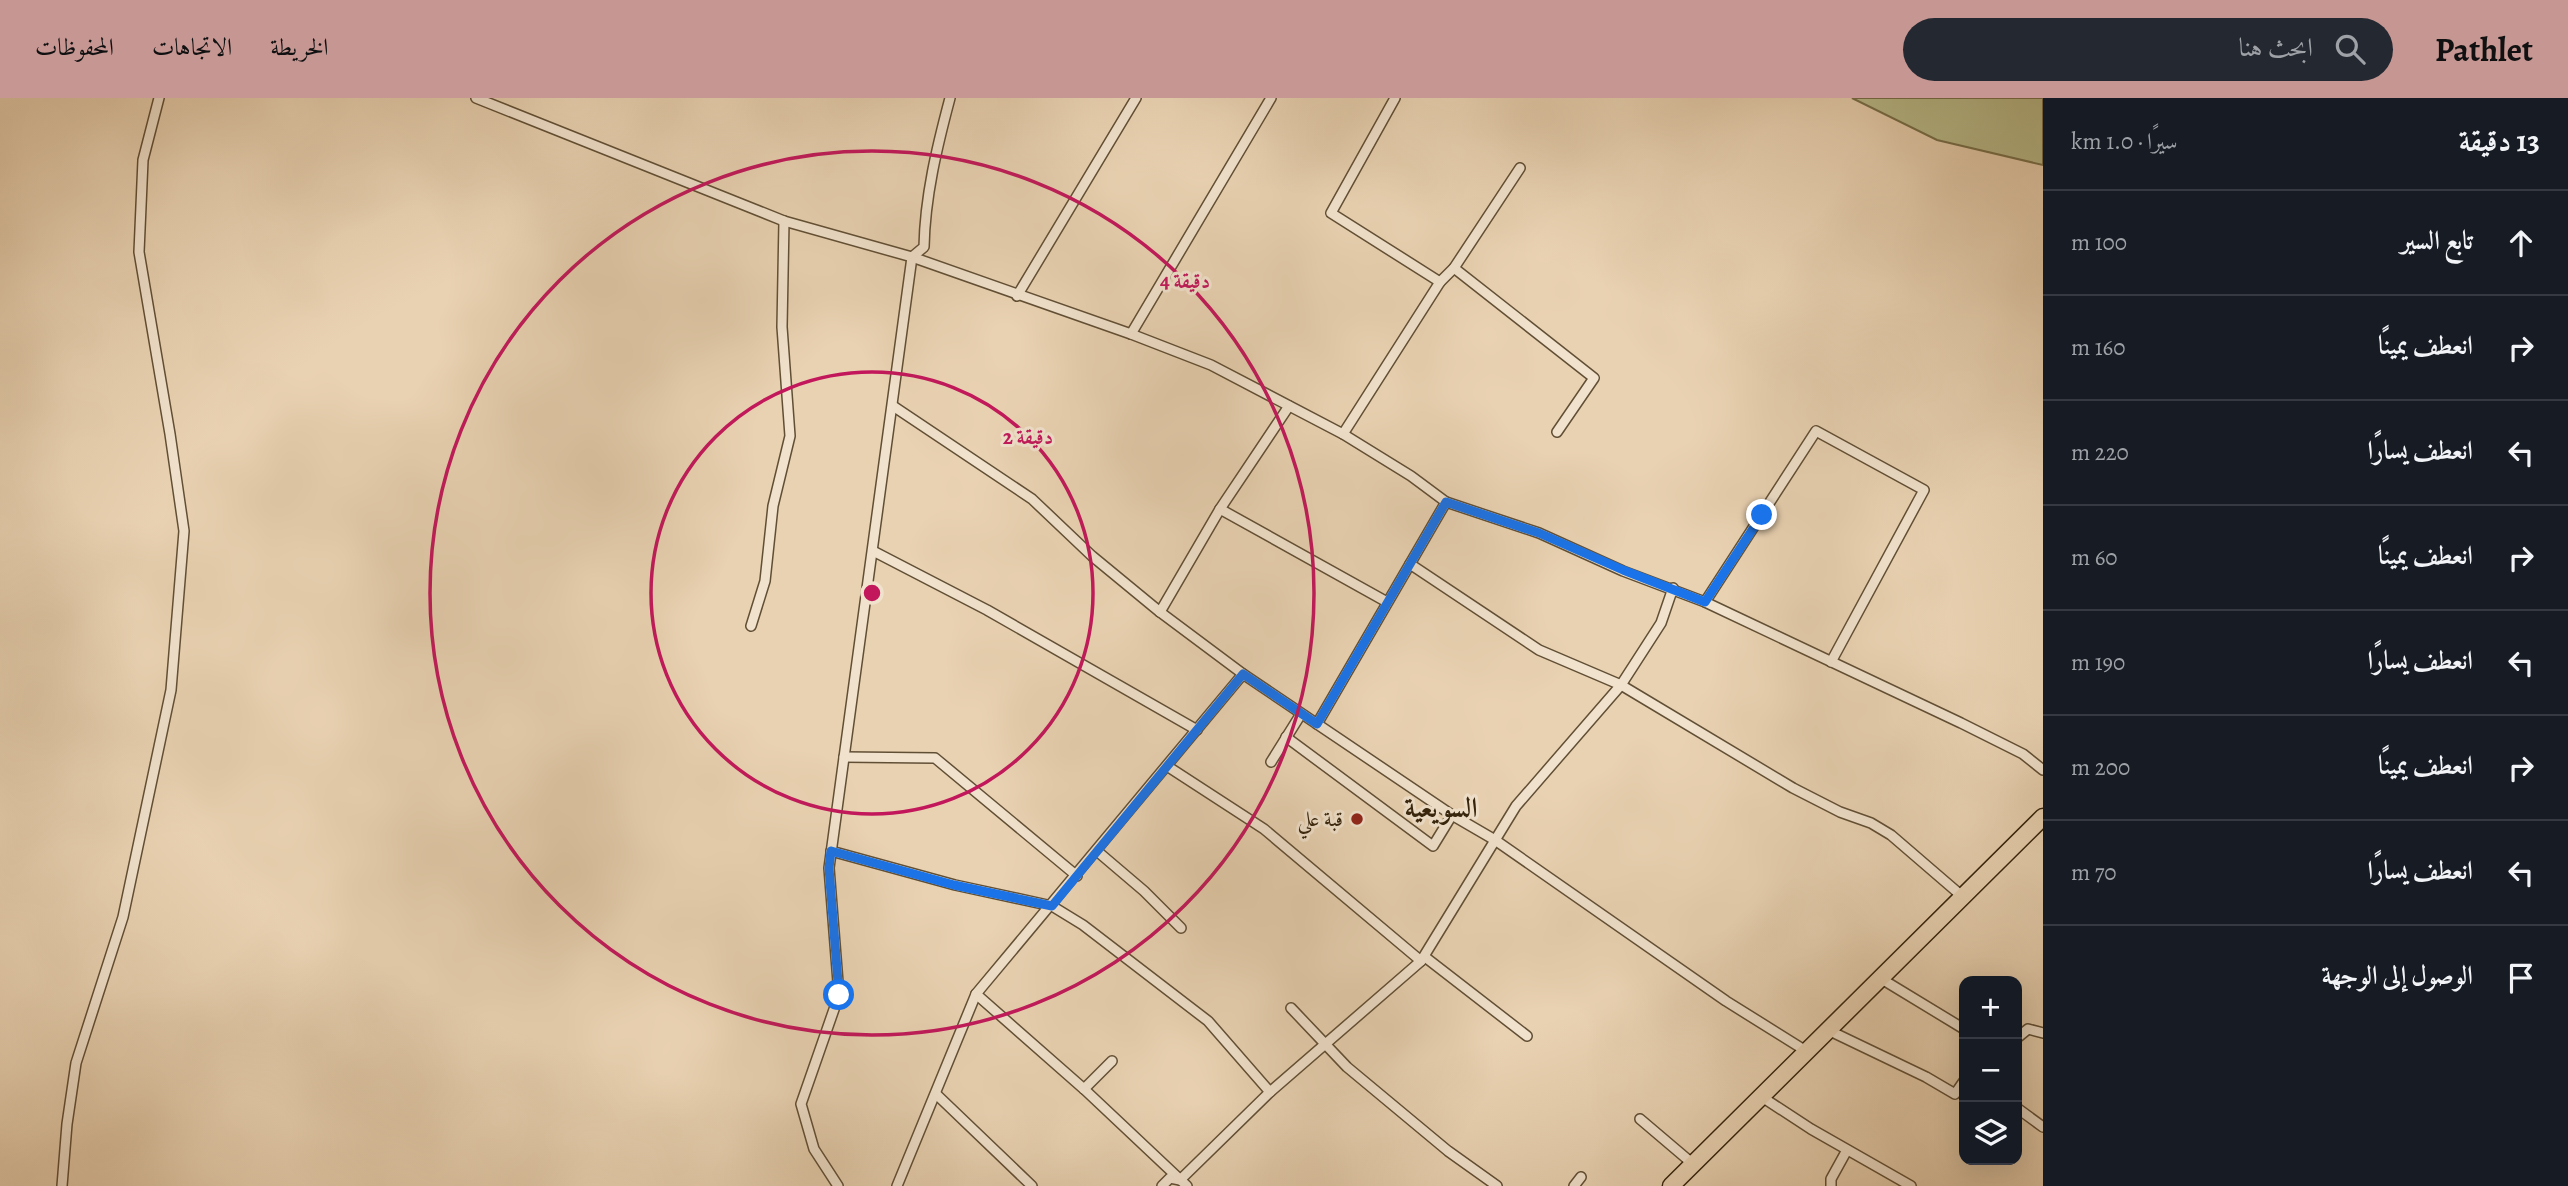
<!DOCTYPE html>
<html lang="ar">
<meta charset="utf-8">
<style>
:root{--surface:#171b24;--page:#242831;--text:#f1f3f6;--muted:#9ea1a6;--line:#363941;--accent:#c59692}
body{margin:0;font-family:Alegreya,Amiri,serif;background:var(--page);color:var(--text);direction:rtl}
.controls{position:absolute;right:21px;bottom:21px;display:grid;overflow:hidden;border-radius:14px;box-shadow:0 7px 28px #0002}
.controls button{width:63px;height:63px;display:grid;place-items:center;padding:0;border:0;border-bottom:2px solid var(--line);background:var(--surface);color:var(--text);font:35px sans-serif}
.stop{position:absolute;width:21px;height:21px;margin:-16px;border:5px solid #1a73e8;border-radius:50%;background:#fff}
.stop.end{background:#1a73e8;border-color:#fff;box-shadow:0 2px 7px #0008}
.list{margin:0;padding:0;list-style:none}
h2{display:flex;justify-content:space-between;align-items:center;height:91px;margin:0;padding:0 28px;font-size:30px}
h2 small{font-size:23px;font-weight:400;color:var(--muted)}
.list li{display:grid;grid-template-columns:46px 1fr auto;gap:21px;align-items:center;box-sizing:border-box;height:105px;padding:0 28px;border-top:2px solid var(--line)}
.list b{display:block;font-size:26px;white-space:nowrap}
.list em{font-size:23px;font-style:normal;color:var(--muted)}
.icon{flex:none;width:38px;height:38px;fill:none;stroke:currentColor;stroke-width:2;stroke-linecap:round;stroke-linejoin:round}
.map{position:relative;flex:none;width:2043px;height:1088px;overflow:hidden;direction:ltr}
header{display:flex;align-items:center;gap:42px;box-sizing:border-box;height:98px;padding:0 35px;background:var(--accent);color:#111}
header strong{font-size:33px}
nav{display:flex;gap:38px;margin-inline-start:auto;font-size:24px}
.search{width:490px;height:63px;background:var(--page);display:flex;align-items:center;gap:18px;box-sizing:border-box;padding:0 24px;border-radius:38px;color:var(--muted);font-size:26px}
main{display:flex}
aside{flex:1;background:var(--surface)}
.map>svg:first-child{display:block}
.green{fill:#b8bb8b;stroke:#766f4b;stroke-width:2}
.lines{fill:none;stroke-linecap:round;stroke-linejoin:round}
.street-casing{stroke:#614f35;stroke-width:12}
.highway-casing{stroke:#34230b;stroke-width:19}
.street{stroke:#f1e2cd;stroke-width:9}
.highway{stroke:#e9d2b2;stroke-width:16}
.route{stroke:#1a73e8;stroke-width:9}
.ring{fill:none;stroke:#c2185b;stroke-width:3.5}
.poi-dot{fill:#8f2418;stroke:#f1e2cd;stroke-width:2.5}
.labels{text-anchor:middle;stroke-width:6;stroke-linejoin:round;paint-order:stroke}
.poi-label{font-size:21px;fill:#34230b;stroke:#f1e2cd;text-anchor:end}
.district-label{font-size:28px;font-weight:bold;fill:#34230b;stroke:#f1e2cd}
.centre{fill:#c2185b;stroke:#f1e2cd;stroke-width:3.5}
.ring-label{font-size:21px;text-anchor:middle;font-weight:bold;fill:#c2185b;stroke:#f1e2cd;stroke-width:6;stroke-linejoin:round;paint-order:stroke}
</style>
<header>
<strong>Pathlet</strong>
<div class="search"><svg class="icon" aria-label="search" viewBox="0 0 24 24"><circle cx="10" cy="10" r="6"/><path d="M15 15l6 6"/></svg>ابحث هنا</div>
<nav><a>الخريطة</a><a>الاتجاهات</a><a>المحفوظات</a></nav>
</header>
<main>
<aside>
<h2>13 دقيقة<small>سيرًا · 1.0 km</small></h2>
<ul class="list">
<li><svg class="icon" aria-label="ahead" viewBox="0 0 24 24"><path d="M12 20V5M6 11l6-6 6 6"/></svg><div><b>تابع السير</b></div><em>100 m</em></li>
<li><svg class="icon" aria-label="right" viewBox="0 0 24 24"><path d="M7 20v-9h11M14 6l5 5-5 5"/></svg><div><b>انعطف يمينًا</b></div><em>160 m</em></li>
<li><svg class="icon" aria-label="left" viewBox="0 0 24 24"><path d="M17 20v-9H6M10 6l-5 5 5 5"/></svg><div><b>انعطف يسارًا</b></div><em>220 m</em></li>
<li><svg class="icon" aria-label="right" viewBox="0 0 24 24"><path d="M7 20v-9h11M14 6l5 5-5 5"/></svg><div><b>انعطف يمينًا</b></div><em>60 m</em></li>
<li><svg class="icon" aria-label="left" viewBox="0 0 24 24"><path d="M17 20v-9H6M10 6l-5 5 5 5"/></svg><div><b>انعطف يسارًا</b></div><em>190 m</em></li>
<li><svg class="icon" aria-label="right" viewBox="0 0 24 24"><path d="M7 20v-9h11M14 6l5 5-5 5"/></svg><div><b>انعطف يمينًا</b></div><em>200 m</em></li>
<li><svg class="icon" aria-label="left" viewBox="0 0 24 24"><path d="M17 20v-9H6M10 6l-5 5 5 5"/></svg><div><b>انعطف يسارًا</b></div><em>70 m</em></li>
<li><svg class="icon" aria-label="arrive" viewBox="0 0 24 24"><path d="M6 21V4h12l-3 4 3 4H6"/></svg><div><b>الوصول إلى الوجهة</b></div></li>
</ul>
</aside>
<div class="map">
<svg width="2043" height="1088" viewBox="0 0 2043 1088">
<rect width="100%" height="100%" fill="#e9d2b2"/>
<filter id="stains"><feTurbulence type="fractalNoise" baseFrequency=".00286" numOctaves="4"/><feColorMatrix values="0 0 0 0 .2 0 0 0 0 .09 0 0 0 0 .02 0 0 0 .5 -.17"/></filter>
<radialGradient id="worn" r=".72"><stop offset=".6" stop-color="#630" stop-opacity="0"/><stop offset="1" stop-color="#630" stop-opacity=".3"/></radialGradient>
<polygon class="green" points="1852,0 2043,0 2043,67 1937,42"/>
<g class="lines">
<defs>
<g id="street">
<polyline points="476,0 784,123 912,159 1131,236 1211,267 1343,336 1411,378 1446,404 1539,435 1623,473 1705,504 1961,625 2023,656 2043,672"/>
<polyline points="1395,0 1331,115 1440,184"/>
<polyline points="1454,170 1594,280 1557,334"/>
<polyline points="1017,198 1136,0"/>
<polyline points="1131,236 1271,0"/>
<polyline points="893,308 1032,401 1092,458 1160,514 1243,576 1452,717 1495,742 1726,903 1806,953"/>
<polyline points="1343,336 1440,184 1454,170 1520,70"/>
<polyline points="1220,411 1387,504"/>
<polyline points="873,453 987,512 1197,632"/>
<polyline points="1410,466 1539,552 1621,587 1793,690 1840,714 1871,725 1891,737 1963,799"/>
<polyline points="1705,504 1816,333 1924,392 1831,564"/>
<polyline points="1160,514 1220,411 1289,308"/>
<polyline points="751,528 765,483 773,408 790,338 782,229 784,123"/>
<polyline points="1317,626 1446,404"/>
<polyline points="1286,639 1433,748 1452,717"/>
<polyline points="844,659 935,660 1077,778"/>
<polyline points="1271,664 1301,616"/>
<polyline points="1167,668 1264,731 1421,863"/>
<polyline points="831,753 955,787 1052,808 1083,827 1208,923 1270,994"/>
<polyline points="1097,753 1144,793 1181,830"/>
<polyline points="1425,859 1527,938"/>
<polyline points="1880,880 1964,931"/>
<polyline points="976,896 1084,991 1187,1088"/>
<polyline points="1291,910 1347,969 1448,1053 1497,1088"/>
<polyline points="1828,932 1926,979 1955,996 1964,983"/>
<polyline points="2017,940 2028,931 2043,935"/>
<polyline points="1084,991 1112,963"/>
<polyline points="936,996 1032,1088"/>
<polyline points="1762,999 1811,1031 1911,1088"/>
<polyline points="2017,1010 2043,1029"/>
<polyline points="1640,1021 1693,1066"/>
<polyline points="62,1088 67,1026 76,965 123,819 171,592 184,433 170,336 139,154 143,62 159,0"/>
<path d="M 838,1088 L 814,1051 L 801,1006 L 839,897 L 829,770 L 912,159 L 924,149 C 925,98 937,49 950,0"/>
<polyline points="897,1088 976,896 1243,576"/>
<polyline points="1162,1088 1170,1080 1180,1082 1270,994 1421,863 1516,708 1621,587 1661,525 1673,490"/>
<polyline points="1574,1088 1581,1079"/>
<polyline points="1831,1088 1831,1081 1847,1052"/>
</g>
<polyline id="highway" points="1671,1088 2043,719"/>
</defs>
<use href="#street" class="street-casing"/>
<use href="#highway" class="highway-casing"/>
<use href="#street" class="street"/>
<use href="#highway" class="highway"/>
</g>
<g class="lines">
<polyline class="route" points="839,897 829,770 831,753 954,787 1052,808 1243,576 1317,626 1446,404 1539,435 1623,472 1705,504 1762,417"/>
</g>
<g class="ring">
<circle cx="872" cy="495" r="221"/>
<circle cx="872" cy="495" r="442"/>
</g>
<circle class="poi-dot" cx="1357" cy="721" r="7"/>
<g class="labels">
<g class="poi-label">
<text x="1343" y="728">قبة علي</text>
</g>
<g class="district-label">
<text x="1441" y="719">السويعية</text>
</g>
</g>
<circle cx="872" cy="495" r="10" class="centre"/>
<g class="ring-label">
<text x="1185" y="190">4 دقيقة</text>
<text x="1028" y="346">2 دقيقة</text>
</g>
<rect width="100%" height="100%" filter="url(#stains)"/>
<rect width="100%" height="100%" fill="url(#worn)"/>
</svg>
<div class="controls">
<button>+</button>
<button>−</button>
<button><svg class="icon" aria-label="layers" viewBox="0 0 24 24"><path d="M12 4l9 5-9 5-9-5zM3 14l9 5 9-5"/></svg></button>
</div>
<div class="stop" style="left:839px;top:897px"></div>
<div class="stop end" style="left:1762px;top:417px"></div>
</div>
</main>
